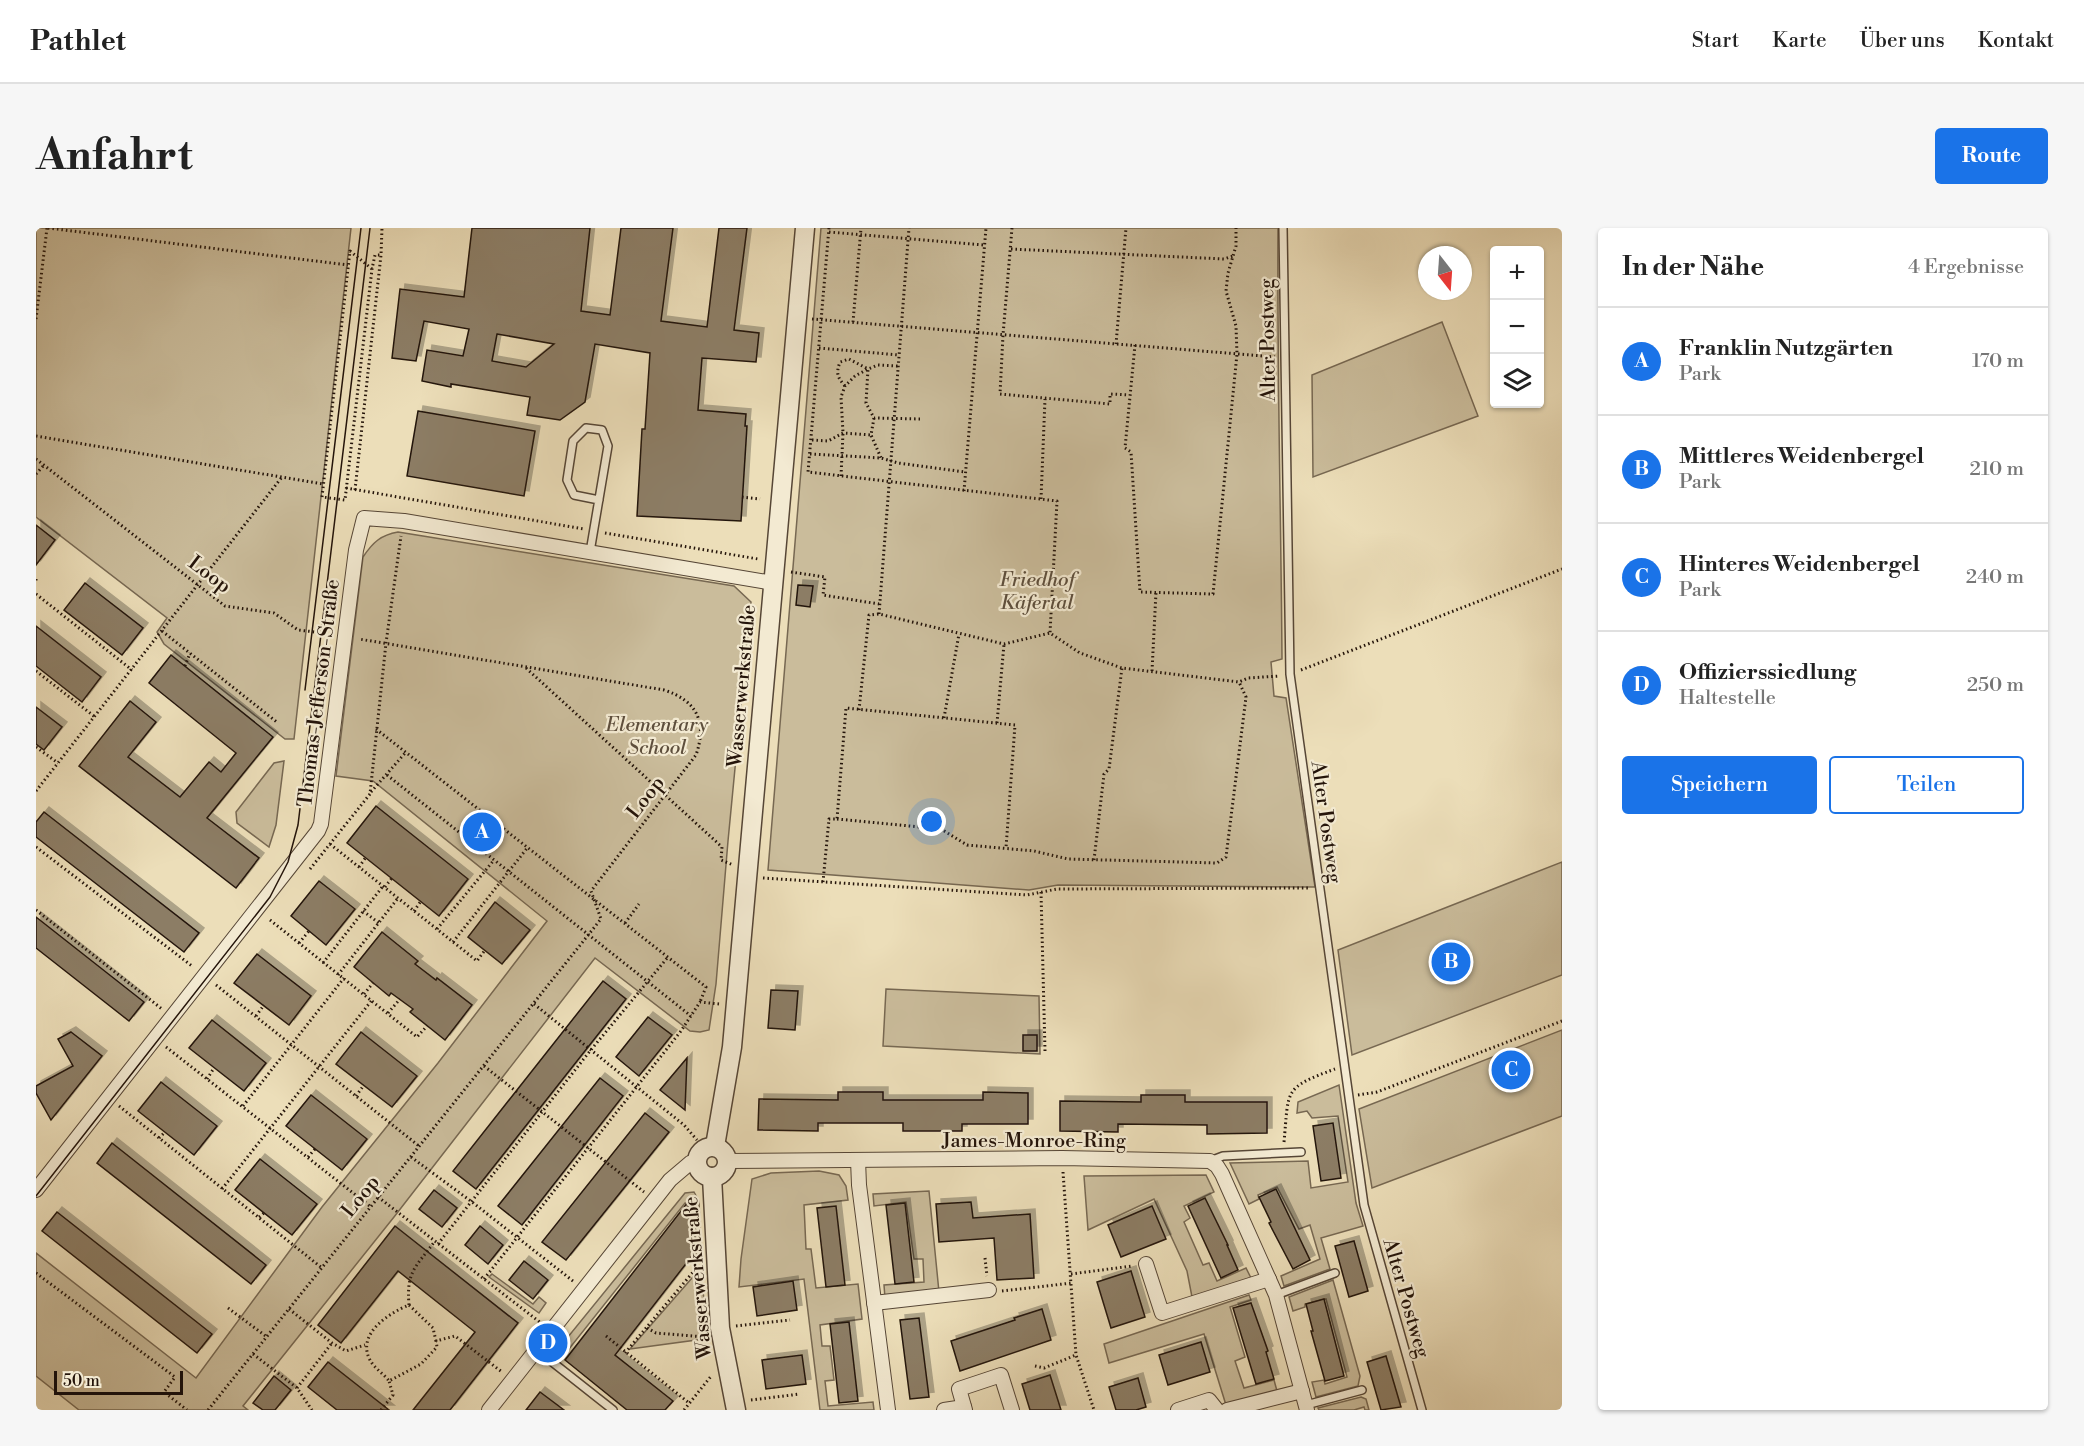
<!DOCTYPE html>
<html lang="de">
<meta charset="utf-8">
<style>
:root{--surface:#fff;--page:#f6f6f6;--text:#222;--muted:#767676;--line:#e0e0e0;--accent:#1a73e8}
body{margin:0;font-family:"Libre Bodoni",serif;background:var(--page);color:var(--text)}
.controls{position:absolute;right:18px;top:18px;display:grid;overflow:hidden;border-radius:6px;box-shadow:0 2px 4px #0004}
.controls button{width:54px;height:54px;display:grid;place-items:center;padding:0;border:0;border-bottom:2px solid var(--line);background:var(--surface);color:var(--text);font:30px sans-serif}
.compass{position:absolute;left:1382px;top:18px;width:54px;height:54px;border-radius:50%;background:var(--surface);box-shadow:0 2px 4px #0004;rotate:163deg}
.scale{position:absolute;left:18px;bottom:15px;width:129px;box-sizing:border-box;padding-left:6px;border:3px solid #24140a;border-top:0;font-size:16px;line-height:21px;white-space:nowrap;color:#24140a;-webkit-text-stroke:4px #f3ead2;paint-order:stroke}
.you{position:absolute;left:896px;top:594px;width:21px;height:21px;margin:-15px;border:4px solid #fff;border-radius:50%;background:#1a73e8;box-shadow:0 0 0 9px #1a73e833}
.badge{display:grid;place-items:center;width:39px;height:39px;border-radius:50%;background:var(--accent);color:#fff;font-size:20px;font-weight:700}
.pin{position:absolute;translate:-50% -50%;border:3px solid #fff;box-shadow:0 2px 6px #0006}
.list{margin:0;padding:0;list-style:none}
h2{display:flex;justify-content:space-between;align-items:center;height:78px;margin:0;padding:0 24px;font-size:26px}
h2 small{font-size:20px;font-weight:400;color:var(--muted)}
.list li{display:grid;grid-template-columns:39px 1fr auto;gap:18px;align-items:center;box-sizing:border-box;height:108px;padding:0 24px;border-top:2px solid var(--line)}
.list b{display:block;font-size:22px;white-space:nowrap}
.list p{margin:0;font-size:20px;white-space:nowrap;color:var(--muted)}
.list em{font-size:20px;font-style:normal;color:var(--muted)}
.actions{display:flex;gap:12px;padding:18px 24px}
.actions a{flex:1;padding:14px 0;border:2px solid var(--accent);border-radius:6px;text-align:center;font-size:21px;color:var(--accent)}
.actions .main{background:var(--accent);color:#fff}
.icon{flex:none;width:33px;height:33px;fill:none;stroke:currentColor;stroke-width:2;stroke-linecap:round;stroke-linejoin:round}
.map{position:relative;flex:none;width:1526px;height:1182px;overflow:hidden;border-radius:6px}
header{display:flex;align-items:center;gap:36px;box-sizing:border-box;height:84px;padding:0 30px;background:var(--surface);border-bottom:2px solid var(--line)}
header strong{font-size:28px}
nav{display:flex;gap:33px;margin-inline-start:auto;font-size:21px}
.intro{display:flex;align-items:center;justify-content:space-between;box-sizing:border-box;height:144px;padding:0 36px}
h1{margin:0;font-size:42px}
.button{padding:15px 27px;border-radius:6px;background:var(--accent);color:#fff;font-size:21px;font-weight:700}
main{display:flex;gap:36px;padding:0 36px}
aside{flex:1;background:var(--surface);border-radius:6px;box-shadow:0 2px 4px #0004}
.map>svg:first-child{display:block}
.green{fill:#cabc9b;stroke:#776852;stroke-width:1.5}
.building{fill:#8c7d65;stroke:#24140a;stroke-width:1.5;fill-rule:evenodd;filter:url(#shadow)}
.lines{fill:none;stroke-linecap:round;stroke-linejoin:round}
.service-casing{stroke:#564636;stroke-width:10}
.minor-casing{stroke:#564636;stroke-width:16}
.tertiary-casing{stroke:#564636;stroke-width:21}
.path{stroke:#24140a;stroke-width:3;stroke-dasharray:1.5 3;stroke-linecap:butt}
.service{stroke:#f3ead2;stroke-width:7}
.minor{stroke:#f3ead2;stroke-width:14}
.tertiary{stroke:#f3ead2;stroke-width:18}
.tram{stroke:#24140a;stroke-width:1.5}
.labels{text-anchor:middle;stroke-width:4.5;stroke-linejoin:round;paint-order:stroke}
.street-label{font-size:20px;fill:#24140a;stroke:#f3ead2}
.park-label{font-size:20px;font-style:italic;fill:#5e4f3d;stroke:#f3ead2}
</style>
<header>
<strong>Pathlet</strong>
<nav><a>Start</a><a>Karte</a><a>Über uns</a><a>Kontakt</a></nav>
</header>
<div class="intro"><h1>Anfahrt</h1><a class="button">Route</a></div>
<main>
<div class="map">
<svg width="1526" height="1182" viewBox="0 0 1526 1182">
<defs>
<filter id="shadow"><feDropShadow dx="5" dy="-5" stdDeviation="0" flood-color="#0004"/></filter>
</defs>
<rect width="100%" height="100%" fill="#ecdeb9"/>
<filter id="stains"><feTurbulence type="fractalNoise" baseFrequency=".00333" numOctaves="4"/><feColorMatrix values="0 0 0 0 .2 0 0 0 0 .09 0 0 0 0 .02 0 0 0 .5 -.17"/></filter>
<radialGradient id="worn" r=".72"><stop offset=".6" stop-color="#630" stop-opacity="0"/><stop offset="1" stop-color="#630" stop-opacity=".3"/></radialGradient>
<g class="green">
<polygon points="0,0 315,0 258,511 249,511 128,416 121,404 131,390 0,289"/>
<path d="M 785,0 L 1242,0 C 1241,144 1245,288 1246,431 L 1235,434 L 1238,468 L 1250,470 L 1279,659 L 1022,657 L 993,662 L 732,642 Z"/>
<polygon points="1406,94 1442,188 1277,249 1276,147"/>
<path d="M 362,304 L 698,358 L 715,374 L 692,613 L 680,756 L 673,802 L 664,804 L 654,803 L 559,730 L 358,989 L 207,1178 L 212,1182 L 43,1182 L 0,1148 L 0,1025 L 160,1150 L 286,979 L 402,835 L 511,693 L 337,553 L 300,548 L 327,329 C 337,314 345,307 362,304 Z"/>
<polygon points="248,533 240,597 233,619 201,595 200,584 238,535"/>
<polygon points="1526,634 1526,747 1316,827 1302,722"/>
<polygon points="850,761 1003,768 1004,826 847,818"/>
<polygon points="1526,802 1526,888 1336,960 1323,881"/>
<polygon points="1303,857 1320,975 1327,998 1285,1010 1294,1041 1248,1058 1245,1048 1284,1031 1274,997 1263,1001 1241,959 1222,967 1223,971 1213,976 1194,935 1272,933 1275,960 1312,954 1302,888 1276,890 1271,883 1261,885 1262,874"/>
<polygon points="783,943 803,947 810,958 812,972 768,977 770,1021 775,1021 780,1060 822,1056 826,1091 784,1097 786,1118 794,1118 798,1152 789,1153 792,1178 837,1174 838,1182 784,1182 768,1051 703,1059 705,1031 716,951 735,945"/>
<polygon points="1170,947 1178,964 1148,978 1154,990 1148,994 1167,1037 1173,1035 1181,1053 1210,1040 1215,1050 1156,1069 1151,1043 1118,971 1052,1002 1048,948"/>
<polygon points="893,963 903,1064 849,1070 848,1057 888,1054 887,1031 878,1031 870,974 838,978 837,966"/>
<polygon points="658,964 663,973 665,1026 660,1027 657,976 649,975 521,1136 514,1131 649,965"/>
<polygon points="663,1042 675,1110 594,1121"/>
<polygon points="456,1046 497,1076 503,1069 510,1075 503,1085 453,1049"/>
<polygon points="1297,1052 1324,1148 1322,1158 1280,1169 1276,1154 1288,1152 1289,1156 1311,1149 1290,1071 1269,1076 1269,1079 1257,1083 1253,1069"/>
<polygon points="1213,1067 1215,1072 1194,1079 1209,1129 1199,1133 1208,1160 1238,1152 1241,1163 1190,1177 1168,1106 1073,1135 1068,1116"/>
<polygon points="1325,1169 1330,1171 1333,1182 1329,1182 1328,1179 1318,1182 1283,1182 1282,1180"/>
</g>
<g class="building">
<path d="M 436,0 L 554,0 L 545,83 L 574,87 L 585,0 L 637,0 L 625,93 L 671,99 L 683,0 L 711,0 L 698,102 L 723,105 L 720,134 L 666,130 L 662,182 L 710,186 L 709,198 L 711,198 L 705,293 L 601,288 L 606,201 L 609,201 L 614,125 L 559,116 L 549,174 L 524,192 L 491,187 L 494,169 L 415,156 L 415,159 L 386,153 L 391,122 L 427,128 L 433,101 L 388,93 L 380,133 L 356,130 L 364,61 L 428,69 ZM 461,106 L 518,116 L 490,139 L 456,133 Z"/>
<polygon points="382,183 499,203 488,268 371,248"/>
<polygon points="0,297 19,312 0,337"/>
<polygon points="49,355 107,400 86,427 28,382"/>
<polygon points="762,357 777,358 774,379 760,377"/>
<polygon points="0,398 65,449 46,474 0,438"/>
<polygon points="135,427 237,509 171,590 223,630 200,660 43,538 94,473 120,494 92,529 144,569 173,534 185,544 200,525 113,455"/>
<polygon points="0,479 26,499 8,522 0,516"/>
<polygon points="340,578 432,651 403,688 311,615"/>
<polygon points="8,584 163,705 148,724 0,609 0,594"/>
<polygon points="283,653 319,681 290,717 255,688"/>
<polygon points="459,674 494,702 466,736 432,709"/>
<polygon points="0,689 108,774 93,793 0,720"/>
<polygon points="346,704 382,733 379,736 400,752 401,750 436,777 409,812 374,784 377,781 355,765 353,768 318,739"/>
<polygon points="221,726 275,768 253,797 198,755"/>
<polygon points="567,753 590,771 440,961 417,943"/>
<polygon points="735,762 762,763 759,802 732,800"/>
<polygon points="612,789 636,807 603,848 580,829"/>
<polygon points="176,792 230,835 208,863 153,820"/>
<polygon points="35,804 66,828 15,892 0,865 0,858 37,838 22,811"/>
<polygon points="325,804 381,848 356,879 300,836"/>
<rect x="987" y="807" width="14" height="16"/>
<polygon points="651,830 649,882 624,862"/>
<polygon points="564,850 587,868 486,997 462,978"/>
<polygon points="125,854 181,898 158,927 102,883"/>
<polygon points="802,864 847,864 847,872 947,872 947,864 992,865 992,896 926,896 926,903 867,903 867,895 782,895 782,903 722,902 723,871 802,872"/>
<polygon points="275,867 331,911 306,942 250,898"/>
<polygon points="1105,867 1149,867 1149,874 1231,874 1231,905 1171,906 1171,897 1082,896 1082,904 1024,903 1024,873 1105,874"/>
<polygon points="609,885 633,904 530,1032 506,1014"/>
<polygon points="1297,895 1305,950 1285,953 1277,898"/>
<polygon points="76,915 230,1037 215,1056 61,935"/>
<polygon points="224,931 281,976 256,1007 199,962"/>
<polygon points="1240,961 1274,1032 1257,1041 1233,995 1235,994 1223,969"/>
<polygon points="398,962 421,980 406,999 383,981"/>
<polygon points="1169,970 1192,1017 1191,1017 1202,1042 1185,1050 1152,978"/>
<polygon points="652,974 656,1028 579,1127 637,1173 629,1182 591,1182 529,1132"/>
<polygon points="935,974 937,990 994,986 998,1050 961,1052 958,1010 903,1014 900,976"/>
<polygon points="869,975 878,1054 859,1056 850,977"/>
<polygon points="800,978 809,1057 790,1059 781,980"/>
<polygon points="1116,978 1130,1011 1085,1029 1072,997"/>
<polygon points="21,984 176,1106 161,1125 6,1003"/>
<polygon points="359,998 482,1095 414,1182 377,1182 439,1104 362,1043 305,1115 282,1097"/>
<polygon points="444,998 467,1017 452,1036 429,1017"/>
<polygon points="1318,1013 1332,1063 1313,1069 1299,1018"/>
<polygon points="488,1033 512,1052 497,1071 473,1052"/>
<polygon points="1095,1043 1109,1089 1075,1100 1061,1054"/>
<polygon points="757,1053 761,1082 721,1088 717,1059"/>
<polygon points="1288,1071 1308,1148 1289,1153 1275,1103 1277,1103 1270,1076"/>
<polygon points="1215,1075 1232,1123 1230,1124 1238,1151 1220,1156 1197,1080"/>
<polygon points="1006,1081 1015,1112 924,1143 915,1113 979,1092 978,1090"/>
<polygon points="883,1090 893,1169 874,1171 864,1092"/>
<polygon points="813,1094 822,1173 803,1175 794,1096"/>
<polygon points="1165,1114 1174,1144 1132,1157 1123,1127"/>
<polygon points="766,1127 770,1156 730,1161 726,1132"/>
<polygon points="1350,1128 1365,1179 1345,1182 1331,1134"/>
<polygon points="292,1134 353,1182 301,1182 272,1159"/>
<polygon points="1014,1147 1025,1182 994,1182 986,1156"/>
<polygon points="238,1148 255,1162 239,1182 227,1182 217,1175"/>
<polygon points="1102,1150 1110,1179 1100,1182 1080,1182 1073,1159"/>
<polygon points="504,1164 528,1182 490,1182"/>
</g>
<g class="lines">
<defs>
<g id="service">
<polyline points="1247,0 1254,446 1328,977 1386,1182"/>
<polyline points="554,324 572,218 566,202 550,200 537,213 531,252 538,267 563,272"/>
<polyline points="1174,933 1187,928 1265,924"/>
<polyline points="1240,1067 1299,1045"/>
<polyline points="501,1122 577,1182"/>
<polyline points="1270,1177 1326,1162"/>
</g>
<g id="minor">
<polyline points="822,932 823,957 852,1182"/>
<polyline points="692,933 1026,930 1174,933 1181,938 1186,946 1240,1067 1271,1182"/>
<polyline points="0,962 282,603 285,596 320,322 328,290 368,293 737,355"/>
<polyline points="1110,1036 1126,1085 1233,1051"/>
<polyline points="838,1075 953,1062"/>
<polyline points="453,1182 634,952 654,935 660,933"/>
<polyline points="908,1182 928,1179"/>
<polyline points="929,1182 923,1161 965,1147 976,1182"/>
<polyline points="1142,1182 1173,1172 1181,1182"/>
<polyline points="1191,1182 1266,1163"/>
</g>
<g id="tertiary">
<polyline points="679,918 696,819 769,0"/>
<circle cx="676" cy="934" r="15"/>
<polyline points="676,949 684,1100 700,1182"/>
</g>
</defs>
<use href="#service" class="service-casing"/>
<use href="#minor" class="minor-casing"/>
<use href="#tertiary" class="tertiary-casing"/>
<g class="path">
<polyline points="12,0 312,37"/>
<polyline points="793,0 772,244 1021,273 1014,405"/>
<polyline points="976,0 967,107 964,166 1074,176 1074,166 1093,167"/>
<polyline points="793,4 948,17"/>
<polyline points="975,21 1188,31 1197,28"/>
<polyline points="336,41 314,23 286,269 309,272 336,41 339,27 345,27"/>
<polyline points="0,91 11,0"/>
<polyline points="776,91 1239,129"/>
<polyline points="817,94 825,0"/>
<polyline points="1080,116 1090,0"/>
<polyline points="1099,117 1089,220 1095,224 1104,364 1177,366 1201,126 1200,98 1190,63 1192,45 1200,18 1200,0"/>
<polyline points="783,120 863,127"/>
<path d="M 809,158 C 801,149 800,145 804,134 L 813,131 L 832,141 L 830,175 L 838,190 L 884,191"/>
<polyline points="838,190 835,207 845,230"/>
<polyline points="0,208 287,256"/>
<polyline points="776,212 792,213 807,205 835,207"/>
<polyline points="774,226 845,230 862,235 929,244"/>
<polyline points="0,231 189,378 238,385 262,402 296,406"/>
<polyline points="0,246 8,237"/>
<polyline points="805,248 807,205 805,169 809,158 819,148 832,141 842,137 862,138"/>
<polyline points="310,260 548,301"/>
<polyline points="319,262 345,27 346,0"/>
<polyline points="928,263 950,0"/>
<polyline points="706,269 724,271"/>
<polyline points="1005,271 1009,171"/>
<polyline points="569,305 722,331"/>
<polyline points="755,344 789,349 787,367 843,376"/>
<polyline points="0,351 0,353"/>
<polyline points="0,366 96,442"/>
<polyline points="843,386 873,0"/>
<polyline points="126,403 242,495"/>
<polyline points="149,438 154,425"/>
<polyline points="490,440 686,619 685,632 697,637"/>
<polyline points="1265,442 1526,341"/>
<polyline points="0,443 59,489"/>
<polyline points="1116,443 1120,364"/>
<polyline points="823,482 833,387 843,386 968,416 1014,405 1044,425 1086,440 1203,454 1212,450 1244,448"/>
<polyline points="908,490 923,406"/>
<polyline points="961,495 968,416"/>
<polyline points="340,501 670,759 664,774"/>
<polyline points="0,519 22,535"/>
<polyline points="351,547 655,788"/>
<polyline points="0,563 246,249"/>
<polyline points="335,564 370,524"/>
<polyline points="801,591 905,601 931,617 998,623 1032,631 1181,635 1190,629 1210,469 1203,454"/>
<polyline points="294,616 441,733 449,722"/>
<polyline points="0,619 156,738"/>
<polyline points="1058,632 1068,546 1073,541 1086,440"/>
<polyline points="323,639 330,629"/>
<polyline points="274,641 334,566 350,415 365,308"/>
<polyline points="727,650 991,667 1021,661 1272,660"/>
<polyline points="787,654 793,591 801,591 810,480 979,497 970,620"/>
<polyline points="349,659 356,650"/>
<polyline points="1005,664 1009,823"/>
<polyline points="0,682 126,781"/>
<polyline points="327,683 343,695"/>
<polyline points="378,683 385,673"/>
<polyline points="234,692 381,809 391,798"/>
<polyline points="589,695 603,676"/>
<polyline points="401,701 458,632"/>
<polyline points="417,714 492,619"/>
<polyline points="263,715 273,703"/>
<polyline points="287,735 347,658"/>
<polyline points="302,747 362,670"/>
<polyline points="180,757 383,918"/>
<polyline points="328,766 337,755"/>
<polyline points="498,776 648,897 661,912"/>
<polyline points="352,785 364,771"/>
<polyline points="220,788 228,777"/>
<polyline points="130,819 335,979"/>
<polyline points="448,838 608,964"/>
<polyline points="171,851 178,840"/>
<polyline points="1322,867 1341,864 1526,793"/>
<polyline points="320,868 328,857"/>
<polyline points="83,878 286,1040"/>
<polyline points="207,878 308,750"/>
<polyline points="123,910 129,904"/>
<path d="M 1248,914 C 1253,861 1247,860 1299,841"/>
<polyline points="272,929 279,921"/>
<polyline points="375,929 436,974 537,1053"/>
<polyline points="1027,944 1040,1127 1058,1182"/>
<polyline points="186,961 336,772"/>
<polyline points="342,969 505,1095"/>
<polyline points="223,989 228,985"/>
<polyline points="402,1016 554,823 632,729"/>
<polyline points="949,1030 951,1048"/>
<polyline points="0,1045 139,1149 128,1164 151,1182"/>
<polyline points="1035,1046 1096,1038"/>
<polyline points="448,1051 645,803 664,774 683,776"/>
<polyline points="966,1063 1036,1055"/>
<path d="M 373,1077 C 370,1043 380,1039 399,1013"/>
<polyline points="192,1080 231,1109"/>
<polyline points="253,1081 296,1115 310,1123 329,1117"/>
<polyline points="700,1098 754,1092"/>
<polyline points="611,1100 620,1105 669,1109"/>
<polyline points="570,1108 653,1175"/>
<path d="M 400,1113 L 397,1100 L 373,1077 C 353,1085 320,1106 334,1132 C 338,1140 348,1146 353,1153 L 385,1136 L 401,1119 L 400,1113 L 419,1108 L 466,1144"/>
<polyline points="589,1125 663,1037"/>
<polyline points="217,1126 261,1160 276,1182"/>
<polyline points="999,1138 1008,1140 1040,1127"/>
<polyline points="261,1160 296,1115"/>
<polyline points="715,1172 764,1166"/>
<path d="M 172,1182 L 565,691 L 555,663 L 660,527 C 671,495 662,473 628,462 L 323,411"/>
<polyline points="345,1182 357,1167 353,1153"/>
<polyline points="648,1182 676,1147"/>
</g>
<use href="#service" class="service"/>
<use href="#minor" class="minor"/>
<use href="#tertiary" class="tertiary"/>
<g class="tram">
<polyline points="269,462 325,0"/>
<polyline points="0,968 234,669 252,634 262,597 334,0"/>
</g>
</g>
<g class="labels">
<g class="street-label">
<text transform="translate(1231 112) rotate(-91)" y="7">Alter Postweg</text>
<text transform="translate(174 346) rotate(37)" y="7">Loop</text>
<text transform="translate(705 458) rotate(-85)" y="7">Wasserwerkstraße</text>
<text transform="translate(282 465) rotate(-83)" y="7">Thomas-Jefferson-Straße</text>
<text transform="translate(609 569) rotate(-52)" y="7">Loop</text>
<text transform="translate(1291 594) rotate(82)" y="7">Alter Postweg</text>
<text x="998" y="919">James-Monroe-Ring</text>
<text transform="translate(324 968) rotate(-51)" y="7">Loop</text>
<text transform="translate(661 1050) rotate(-95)" y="7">Wasserwerkstraße</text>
<text transform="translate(1371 1070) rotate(74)" y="7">Alter Postweg</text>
</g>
<g class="park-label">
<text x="1001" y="358">Friedhof<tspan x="1001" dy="23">Käfertal</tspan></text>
<text x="621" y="503">Elementary<tspan x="621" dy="23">School</tspan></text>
</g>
</g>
<rect width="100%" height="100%" filter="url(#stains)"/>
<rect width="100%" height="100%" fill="url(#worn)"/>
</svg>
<div class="controls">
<button>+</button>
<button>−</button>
<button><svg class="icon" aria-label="layers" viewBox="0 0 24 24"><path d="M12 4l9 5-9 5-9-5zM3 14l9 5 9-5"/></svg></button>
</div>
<svg class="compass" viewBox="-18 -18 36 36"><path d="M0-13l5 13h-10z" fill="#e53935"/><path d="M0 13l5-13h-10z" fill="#767676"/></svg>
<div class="scale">50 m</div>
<div class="you"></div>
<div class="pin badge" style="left:446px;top:604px">A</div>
<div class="pin badge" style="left:1415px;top:734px">B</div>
<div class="pin badge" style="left:1475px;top:842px">C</div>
<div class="pin badge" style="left:512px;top:1115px">D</div>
</div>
<aside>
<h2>In der Nähe<small>4 Ergebnisse</small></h2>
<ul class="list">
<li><span class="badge">A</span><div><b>Franklin Nutzgärten</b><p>Park</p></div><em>170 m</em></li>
<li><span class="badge">B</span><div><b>Mittleres Weidenbergel</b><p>Park</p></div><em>210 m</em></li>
<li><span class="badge">C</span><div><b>Hinteres Weidenbergel</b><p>Park</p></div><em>240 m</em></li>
<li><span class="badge">D</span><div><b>Offizierssiedlung</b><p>Haltestelle</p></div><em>250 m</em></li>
</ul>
<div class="actions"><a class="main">Speichern</a><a>Teilen</a></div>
</aside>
</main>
